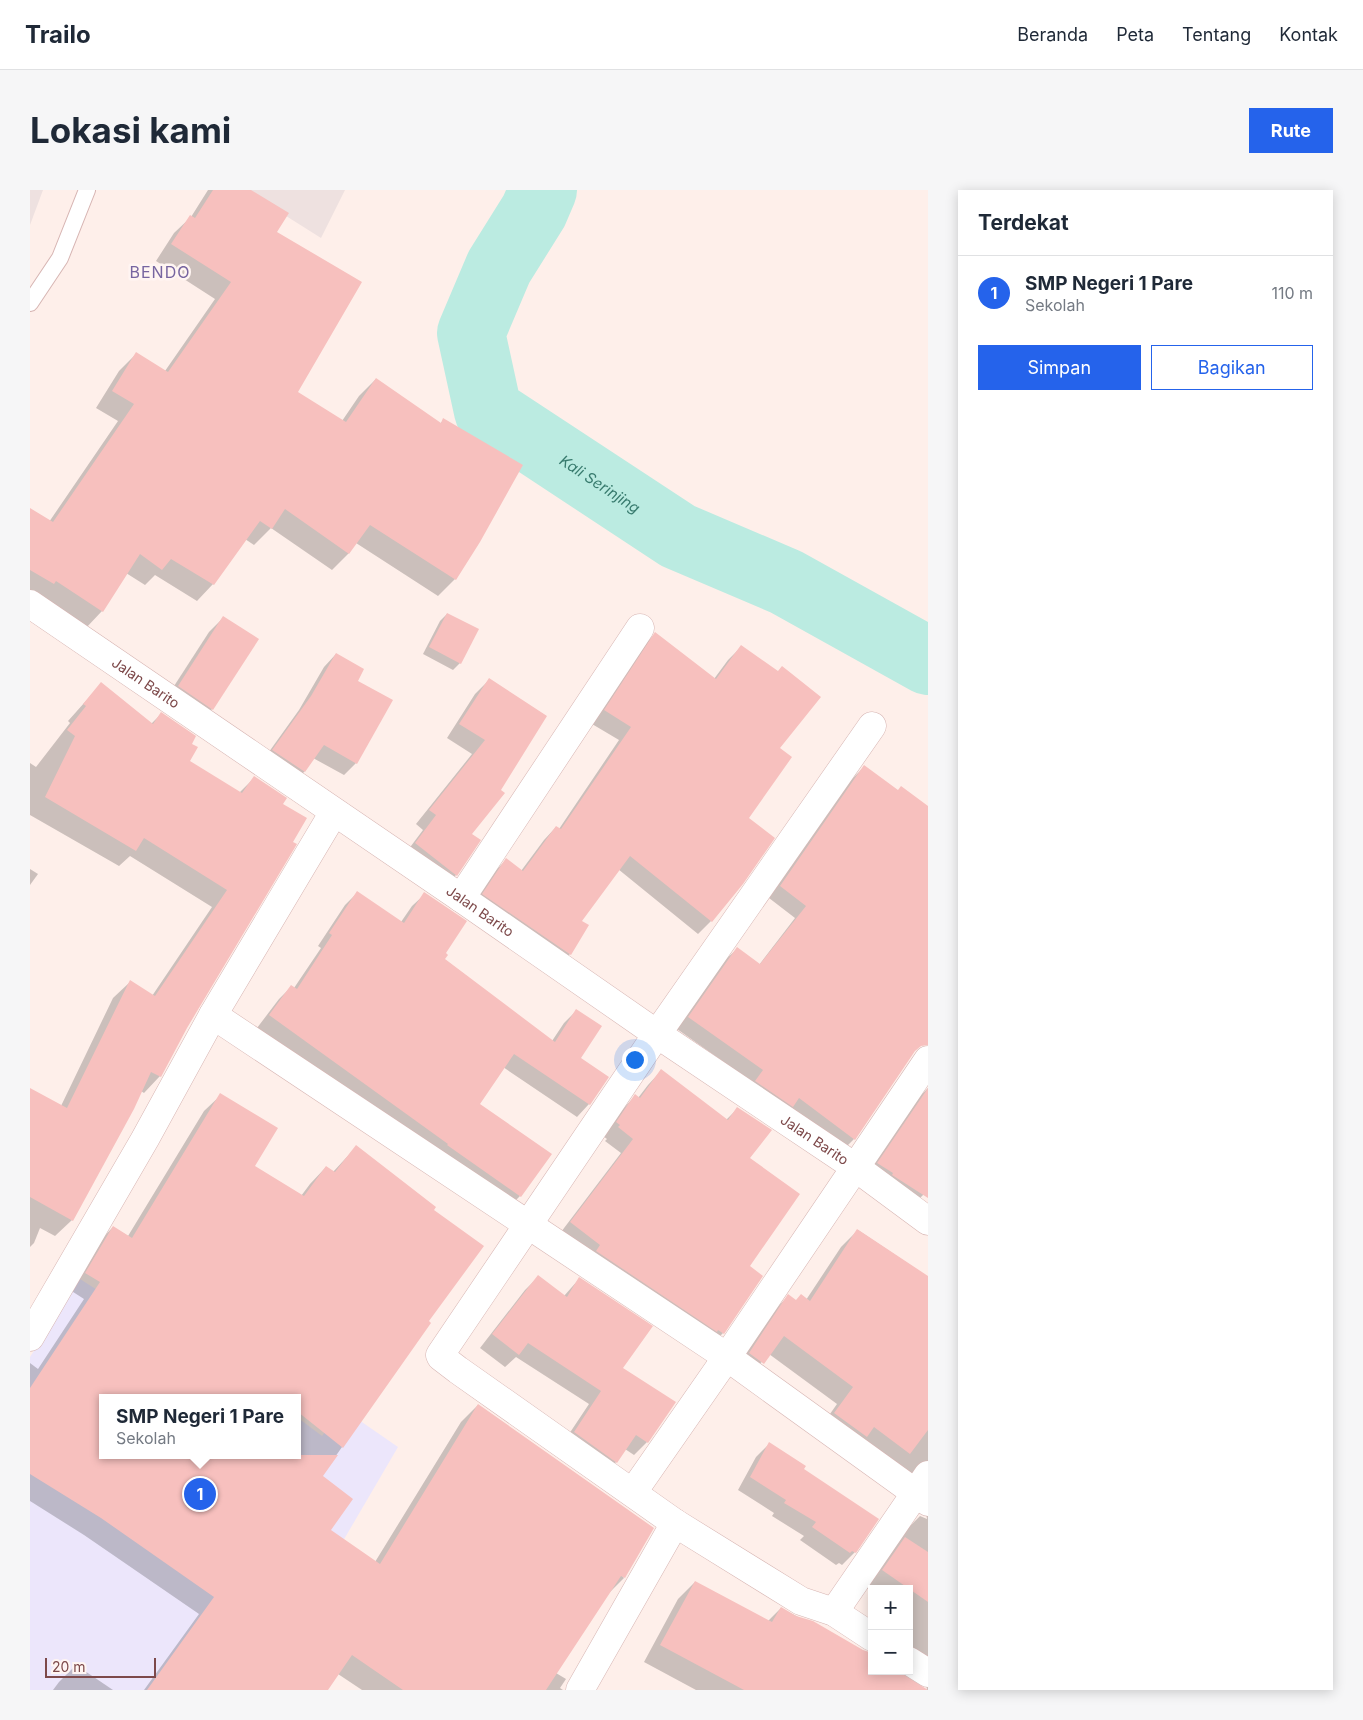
<!DOCTYPE html>
<html lang="id">
<meta charset="utf-8">
<style>
:root{--surface:#fff;--page:#f6f6f7;--text:#1f2937;--muted:#747a83;--line:#e0e1e3;--accent:#2563eb}
body{margin:0;font-family:Inter,sans-serif;background:var(--page);color:var(--text)}
.controls{position:absolute;right:15px;bottom:15px;display:grid;overflow:hidden;border-radius:0px;box-shadow:0 2px 12px #0003}
.controls button{width:45px;height:45px;display:grid;place-items:center;padding:0;border:0;border-bottom:1px solid var(--line);background:var(--surface);color:var(--text);font:25px sans-serif}
.scale{position:absolute;left:15px;bottom:12px;width:111px;box-sizing:border-box;padding-left:5px;border:2px solid #7d494a;border-top:0;font-size:14px;line-height:18px;white-space:nowrap;color:#7d494a;-webkit-text-stroke:4px #fff5f2;paint-order:stroke}
.you{position:absolute;left:604px;top:869px;width:18px;height:18px;margin:-12px;border:4px solid #fff;border-radius:50%;background:#1a73e8;box-shadow:0 0 0 8px #1a73e833}
.badge{display:grid;place-items:center;width:32px;height:32px;border-radius:50%;background:var(--accent);color:#fff;font-size:16px;font-weight:700}
.pin{position:absolute;translate:-50% -50%;border:2px solid #fff;box-shadow:0 1px 5px #0006}
.popup{position:absolute;left:69px;top:1204px;width:202px;height:65px;box-sizing:border-box;display:grid;place-content:center;border-radius:0px;background:var(--surface);filter:drop-shadow(0 1px 4px #0005);font-size:16px;white-space:nowrap;color:var(--muted)}
.popup b{font-size:19px;color:var(--text)}
.popup::after{content:'';position:absolute;left:50%;top:100%;margin-left:-10px;border:10px solid transparent;border-top-color:var(--surface)}
.list{margin:0;padding:0;list-style:none}
h2{display:flex;justify-content:space-between;align-items:center;height:65px;margin:0;padding:0 20px;font-size:21px}
h2 small{font-size:16px;font-weight:400;color:var(--muted)}
.list li{display:grid;grid-template-columns:32px 1fr auto;gap:15px;align-items:center;box-sizing:border-box;height:75px;padding:0 20px;border-top:1px solid var(--line)}
.list b{display:block;font-size:19px;white-space:nowrap}
.list p{margin:0;font-size:16px;white-space:nowrap;color:var(--muted)}
.list em{font-size:16px;font-style:normal;color:var(--muted)}
.actions{display:flex;gap:10px;padding:15px 20px}
.actions a{flex:1;padding:11px 0;border:1px solid var(--accent);border-radius:0px;text-align:center;font-size:18px;color:var(--accent)}
.actions .main{background:var(--accent);color:#fff}
.map{position:relative;flex:none;width:898px;height:1500px;overflow:hidden;border-radius:0px}
header{display:flex;align-items:center;gap:30px;box-sizing:border-box;height:70px;padding:0 25px;background:var(--surface);border-bottom:1px solid var(--line)}
header strong{font-size:24px}
nav{display:flex;gap:28px;margin-inline-start:auto;font-size:18px}
.intro{display:flex;align-items:center;justify-content:space-between;box-sizing:border-box;height:120px;padding:0 30px}
h1{margin:0;font-size:35px}
.button{padding:12px 22px;border-radius:0px;background:var(--accent);color:#fff;font-size:18px;font-weight:700}
main{display:flex;gap:30px;padding:0 30px}
aside{flex:1;background:var(--surface);border-radius:0px;box-shadow:0 2px 12px #0003}
.map>svg:first-child{display:block}
.industrial{fill:#eee1e0}
.education{fill:#ece6fb}
.shadow{fill:#0003;fill-rule:evenodd}
.lines{fill:none;stroke-linecap:round;stroke-linejoin:round}
.river{stroke:#bbebe1;stroke-width:68}
.building{fill:#f7c0be}
.lane-casing{stroke:#d7b5b3;stroke-width:18}
.street-casing{stroke:#d7b5b3;stroke-width:29}
.lane{stroke:#fff;stroke-width:16}
.street{stroke:#fff;stroke-width:28}
.labels{text-anchor:middle;stroke-width:5;stroke-linejoin:round;paint-order:stroke}
.street-label{font-size:14px;fill:#7d494a;stroke:#fff5f2}
.water-label{font-size:15px;font-style:italic;fill:#387b6e;stroke:#fff5f2}
.quarter-label{font-size:16px;letter-spacing:1px;fill:#7765a0;stroke:#fff5f2}
</style>
<header>
<strong>Trailo</strong>
<nav><a>Beranda</a><a>Peta</a><a>Tentang</a><a>Kontak</a></nav>
</header>
<div class="intro"><h1>Lokasi kami</h1><a class="button">Rute</a></div>
<main>
<div class="map">
<svg width="898" height="1500" viewBox="0 0 898 1500">
<rect width="100%" height="100%" fill="#feefea"/>
<g class="industrial">
<polygon points="0,0 13,0 0,35"/>
<polygon points="215,0 315,0 291,48"/>
</g>
<polygon class="education" points="50,1089 139,1146 186,1169 239,1208 72,1208 72,1265 268,1265 268,1228 292,1246 313,1219 368,1257 313,1351 206,1500 0,1500 0,1167"/>
<g class="shadow">
<polygon points="178,0 219,0 246,43 266,202 312,231 329,206 346,189 410,234 414,229 449,351 425,389 408,406 326,353 318,364 302,380 241,338 224,355 215,349 183,394 167,411 125,385 115,395 96,383 72,421 56,438 0,406 0,320 19,332 88,231 66,218 89,181 106,164 135,181 185,109 126,71 144,43 161,27"/>
<polygon points="417,424 430,473 423,480 393,464 410,431"/>
<polygon points="193,428 182,519 169,533 135,510 179,442"/>
<polygon points="625,444 684,489 698,470 711,457 748,558 718,628 681,731 668,744 588,679 550,731 557,735 540,764 527,777 440,717 463,683 476,670 491,681 514,650 526,637 529,639 589,550 562,534 612,457"/>
<polygon points="306,464 326,491 326,573 314,585 283,568 274,582 262,594 231,573 269,520 294,477"/>
<polygon points="459,490 516,526 441,644 449,650 426,685 412,699 372,668 393,640 386,634 442,564 417,548 445,504"/>
<polygon points="71,494 121,534 131,524 160,554 158,571 209,603 224,588 255,608 155,838 130,886 114,903 111,901 42,1030 25,1046 10,1038 4,1053 0,1057 0,899 31,916 83,808 100,792 122,806 182,717 100,666 89,676 0,625 0,573 6,577 40,533 38,531"/>
<polygon points="834,577 868,601 871,598 898,617 898,829 882,851 874,875 824,949 812,961 722,892 647,839 695,770 707,759 729,775 765,728 739,708 822,589"/>
<polygon points="0,679 8,684 0,695"/>
<polygon points="327,703 371,732 382,716 395,704 414,764 414,769 522,851 534,833 546,821 550,868 559,914 547,927 473,877 448,914 490,1006 478,1018 227,838 249,809 261,797 264,798 291,758 288,756 315,715"/>
<polygon points="631,881 696,930 708,918 718,969 718,1076 732,1086 693,1143 679,1157 528,1046 591,963 575,951 577,949 573,946 592,920 605,906 608,908 618,895"/>
<polygon points="898,898 898,1007 894,1004 880,1018 835,987 889,907"/>
<path d="M 191,905 L 223,976 L 271,1006 L 280,994 L 296,977 L 303,982 L 326,957 L 402,1020 L 397,1132 L 399,1133 L 291,1287 L 300,1341 L 345,1372 L 431,1232 L 448,1215 L 594,1388 L 578,1404 L 526,1483 L 536,1489 L 530,1498 L 533,1500 L 332,1500 L 308,1484 L 297,1500 L 114,1500 L 169,1424 L 54,1345 L 0,1311 L 0,1173 L 8,1179 L 54,1109 L 40,1100 L 67,1054 L 83,1037 L 98,1046 L 174,921 ZM 72,1208 L 268,1208 L 268,1265 L 72,1265 Z"/>
<polygon points="828,1040 898,1087 898,1500 666,1500 614,1472 648,1409 665,1392 738,1431 751,1418 833,1461 841,1464 839,1456 842,1452 842,1481 897,1500 896,1493 879,1480 879,1399 842,1399 842,1402 836,1398 873,1343 890,1326 897,1329 896,1323 788,1241 807,1214 739,1164 716,1189 703,1180 742,1123 758,1106 765,1111 776,1110 811,1057"/>
<polygon points="508,1087 534,1106 549,1089 591,1178 617,1252 604,1265 595,1259 586,1272 573,1286 531,1256 559,1214 486,1167 475,1177 450,1158 495,1100"/>
<polygon points="739,1254 772,1279 825,1362 812,1375 809,1373 806,1375 770,1350 774,1346 742,1326 744,1323 708,1300 726,1267"/>
<polygon points="46,1475 83,1500 23,1500 29,1492"/>
</g>
<g class="lines">
<path class="river" id="s1" d="M 513,0 L 504,21 L 469,77 L 441,143 L 458,221 L 648,346 L 756,392 L 898,471"/>
</g>
<g class="building">
<polygon points="183,0 221,0 259,23 247,42 332,92 268,202 316,232 346,188 411,233 413,228 493,275 450,352 426,390 340,335 319,364 255,319 242,339 230,331 184,395 141,369 132,380 110,364 73,422 26,391 24,394 0,380 0,318 23,332 104,214 82,201 106,162 138,182 201,92 141,54 160,25 165,28"/>
<polygon points="417,423 449,439 431,474 399,457"/>
<polygon points="193,426 229,449 183,520 148,496"/>
<polygon points="625,442 686,489 711,455 748,481 752,476 791,507 750,558 762,567 719,628 745,648 713,694 682,732 600,666 552,731 559,735 541,765 452,704 476,668 493,681 526,636 531,639 601,537 574,520"/>
<polygon points="306,463 334,479 328,491 363,510 327,574 294,555 275,582 242,560 281,506"/>
<polygon points="459,488 517,526 471,600 475,603 442,644 451,650 427,686 385,653 406,625 399,620 455,550 429,534"/>
<polygon points="71,492 123,534 131,522 166,546 162,554 168,557 160,571 212,603 224,586 257,608 253,614 277,628 263,652 267,654 157,838 131,887 121,882 104,919 43,1031 0,1007 0,898 37,918 100,790 125,806 197,700 114,648 106,661 15,607 45,546 37,540 56,516 53,514"/>
<polygon points="834,575 868,600 871,596 898,616 898,855 891,856 885,861 825,950 769,908 763,917 725,891 733,880 658,827 707,757 730,774 776,716 750,696"/>
<polygon points="327,701 374,733 394,702 437,731 416,763 418,765 415,769 525,852 546,819 572,836 551,868 579,887 560,915 484,864 450,914 522,964 491,1007 417,955 418,954 239,825 261,795 267,799 302,745 299,743"/>
<polygon points="631,879 698,930 707,917 742,940 720,968 770,1004 720,1076 733,1086 694,1144 688,1140 687,1142 566,1061 570,1055 540,1032 603,949 588,937 590,935 586,932 605,904 610,908"/>
<polygon points="898,898 898,1008 862,985 863,983 847,973"/>
<polygon points="190,903 248,938 225,976 274,1006 296,976 305,982 326,955 406,1017 404,1020 454,1056 399,1131 401,1133 313,1258 268,1222 268,1208 242,1208 225,1205 224,1208 72,1208 72,1265 308,1265 293,1286 323,1309 301,1340 350,1374 448,1214 624,1338 595,1388 591,1386 516,1500 373,1500 322,1465 298,1500 117,1500 184,1407 71,1328 0,1284 0,1198 70,1092 55,1083 83,1036 102,1048"/>
<polygon points="827,1039 898,1086 898,1240 880,1264 844,1237 837,1247 804,1223 823,1197 754,1146 734,1174 719,1163 758,1104 766,1110 771,1104 780,1111"/>
<polygon points="508,1085 537,1107 549,1087 623,1136 593,1178 646,1212 618,1253 606,1245 587,1273 544,1242 571,1201 498,1153 489,1165 462,1144"/>
<polygon points="739,1252 776,1276 774,1279 849,1329 826,1363 822,1361 820,1363 782,1337 786,1332 754,1313 756,1310 720,1287"/>
<polygon points="875,1347 898,1362 898,1412 852,1380"/>
<polygon points="665,1391 742,1432 751,1417 766,1426 783,1431 833,1460 842,1463 842,1481 868,1481 898,1500 714,1500 630,1455"/>
</g>
<g class="lines">
<defs>
<polyline id="lane" points="0,113 30,68 57,0"/>
<g id="street">
<path id="s2" d="M 0,414 L 431,708 L 627,844 L 825,977 L 898,1031"/>
<polyline points="431,708 610,438"/>
<polyline points="183,825 697,1167 898,1312"/>
<polyline points="0,1147 115,949 183,825 304,622"/>
<polyline points="603,1302 697,1167 898,870"/>
<polyline points="804,1422 898,1285"/>
<polyline points="842,1447 804,1422 771,1411 645,1333 428,1180 411,1167 410,1165 627,844 842,536"/>
<polyline points="879,1471 898,1483"/>
<polyline points="550,1500 645,1333"/>
</g>
</defs>
<use href="#lane" class="lane-casing"/>
<use href="#street" class="street-casing"/>
<use href="#lane" class="lane"/>
<use href="#street" class="street"/>
</g>
<g class="labels">
<g class="street-label">
<text dy="5" stroke="none"><textPath href="#s2" startOffset="140">Jalan Barito</textPath></text>
<text dy="5" stroke="none"><textPath href="#s2" startOffset="545">Jalan Barito</textPath></text>
<text dy="5" stroke="none"><textPath href="#s2" startOffset="950">Jalan Barito</textPath></text>
</g>
<g class="water-label">
<text dy="5" stroke="none"><textPath href="#s1" startOffset="374">Kali Serinjing</textPath></text>
</g>
<g class="quarter-label">
<text x="130" y="88">BENDO</text>
</g>
</g>
</svg>
<div class="controls">
<button>+</button>
<button>−</button>
</div>
<div class="scale">20 m</div>
<div class="you"></div>
<div class="pin badge" style="left:170px;top:1304px">1</div>
<div class="popup"><b>SMP Negeri 1 Pare</b>Sekolah</div>
</div>
<aside>
<h2>Terdekat<small></small></h2>
<ul class="list">
<li><span class="badge">1</span><div><b>SMP Negeri 1 Pare</b><p>Sekolah</p></div><em>110 m</em></li>
</ul>
<div class="actions"><a class="main">Simpan</a><a>Bagikan</a></div>
</aside>
</main>
